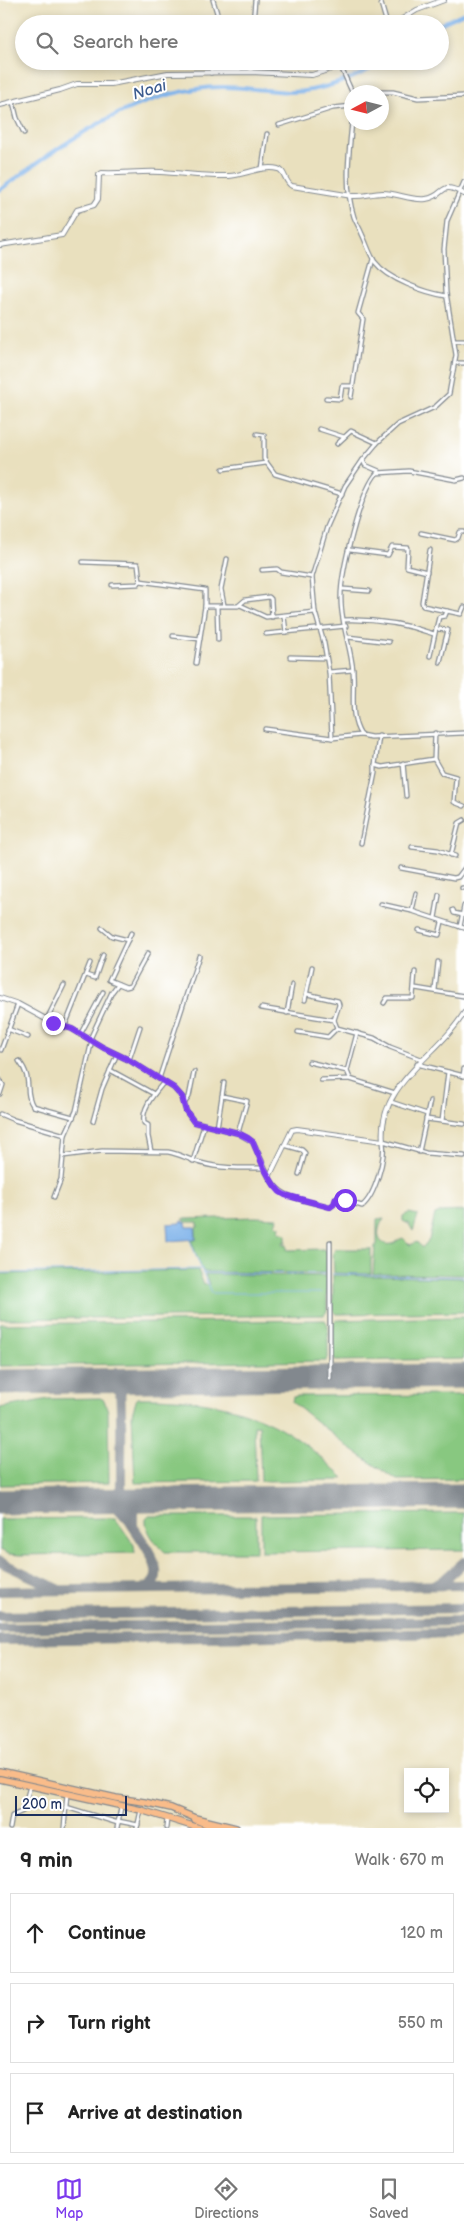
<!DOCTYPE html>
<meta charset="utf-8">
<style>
:root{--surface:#fff;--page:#f2f2f2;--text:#222;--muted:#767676;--line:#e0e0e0;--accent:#7c3aed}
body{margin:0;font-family:"Balsamiq Sans",sans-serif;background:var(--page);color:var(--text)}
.controls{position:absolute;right:15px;bottom:15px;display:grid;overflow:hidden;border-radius:0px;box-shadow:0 2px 8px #0003}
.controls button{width:45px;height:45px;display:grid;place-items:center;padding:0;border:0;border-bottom:1px solid var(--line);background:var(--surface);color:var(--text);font:25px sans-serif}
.compass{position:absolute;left:344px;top:85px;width:45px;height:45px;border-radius:50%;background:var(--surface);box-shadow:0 2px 8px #0003;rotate:263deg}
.scale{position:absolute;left:15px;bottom:12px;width:112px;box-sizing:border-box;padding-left:5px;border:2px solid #1b2f5e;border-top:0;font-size:14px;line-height:18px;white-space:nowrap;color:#1b2f5e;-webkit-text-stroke:4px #fff;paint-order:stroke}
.stop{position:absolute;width:15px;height:15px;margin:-11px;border:4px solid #7c3aed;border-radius:50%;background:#fff}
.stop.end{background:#7c3aed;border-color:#fff;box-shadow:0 1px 5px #0008}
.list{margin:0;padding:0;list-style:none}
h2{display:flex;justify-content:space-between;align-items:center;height:65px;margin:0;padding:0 20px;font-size:21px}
h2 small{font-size:16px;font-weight:400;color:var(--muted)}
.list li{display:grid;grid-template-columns:32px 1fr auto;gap:15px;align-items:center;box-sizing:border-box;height:80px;margin:0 10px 10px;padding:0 10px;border:1px solid var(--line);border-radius:0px}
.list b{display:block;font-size:19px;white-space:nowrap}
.list em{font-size:16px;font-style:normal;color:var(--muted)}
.icon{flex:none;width:28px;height:28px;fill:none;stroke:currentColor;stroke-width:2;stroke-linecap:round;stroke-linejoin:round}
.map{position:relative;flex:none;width:464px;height:1828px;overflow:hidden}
.search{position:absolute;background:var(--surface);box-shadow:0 2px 8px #0003;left:15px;right:15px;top:15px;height:55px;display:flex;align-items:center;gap:12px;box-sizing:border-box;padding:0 18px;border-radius:28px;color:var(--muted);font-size:19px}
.sheet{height:335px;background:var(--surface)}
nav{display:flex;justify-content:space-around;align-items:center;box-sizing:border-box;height:70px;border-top:1px solid var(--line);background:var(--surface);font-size:14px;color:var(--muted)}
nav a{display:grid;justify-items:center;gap:2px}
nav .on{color:var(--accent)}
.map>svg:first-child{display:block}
.green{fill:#88c880;stroke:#527c6f}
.water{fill:#7ab0e9;stroke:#4a70a4}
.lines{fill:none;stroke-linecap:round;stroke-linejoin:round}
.stream{stroke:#7ab0e9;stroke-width:1}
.canal{stroke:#7ab0e9;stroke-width:4}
.taxiway{stroke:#82888e;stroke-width:10}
.runway{stroke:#82888e;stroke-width:25}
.minor-casing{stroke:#82888e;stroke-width:5.5}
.tertiary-casing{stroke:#82888e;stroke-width:6}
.primary-casing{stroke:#82888e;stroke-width:8}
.trunk-casing{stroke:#82888e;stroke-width:8}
.minor{stroke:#fff;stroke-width:3}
.tertiary{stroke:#fff;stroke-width:4}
.primary{stroke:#f9bc8a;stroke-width:5}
.trunk{stroke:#f9bc8a;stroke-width:5.5}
.route{stroke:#7c3aed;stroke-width:6}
.labels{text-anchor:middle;stroke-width:4;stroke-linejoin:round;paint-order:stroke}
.water-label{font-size:16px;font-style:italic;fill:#3c5c8f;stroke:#fff}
</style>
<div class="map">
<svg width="464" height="1828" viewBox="0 0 464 1828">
<rect width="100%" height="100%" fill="#fff"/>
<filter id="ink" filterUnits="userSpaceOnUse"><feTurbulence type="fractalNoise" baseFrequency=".02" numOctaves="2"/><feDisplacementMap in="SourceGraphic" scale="10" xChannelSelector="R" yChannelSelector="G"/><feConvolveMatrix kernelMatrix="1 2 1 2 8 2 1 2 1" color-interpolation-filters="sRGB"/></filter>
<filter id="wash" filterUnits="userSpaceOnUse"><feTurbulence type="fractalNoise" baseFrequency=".0096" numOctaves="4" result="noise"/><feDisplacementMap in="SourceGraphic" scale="20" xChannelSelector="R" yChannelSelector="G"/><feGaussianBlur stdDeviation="1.12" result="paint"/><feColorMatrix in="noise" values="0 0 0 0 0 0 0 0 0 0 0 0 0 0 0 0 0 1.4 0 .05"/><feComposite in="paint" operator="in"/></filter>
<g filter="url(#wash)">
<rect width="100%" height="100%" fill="#e9e0be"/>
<g class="green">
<path d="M 464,1211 L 464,1275 L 373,1274 L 375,1246 L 377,1245 L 377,1219 L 384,1218 C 376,1229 375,1247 393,1244 L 398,1240 L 403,1238 L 410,1245 L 417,1242 L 422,1248 L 429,1240 L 435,1214 L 440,1212 Z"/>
<polygon points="409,1213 418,1215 413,1231 409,1224 403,1221 403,1216"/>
<polygon points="256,1217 278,1218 276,1225 280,1226 279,1232 286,1234 286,1242 283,1242 283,1245 287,1245 287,1250 323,1249 327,1252 327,1273 204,1272 201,1268 191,1240 196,1240 196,1227 198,1227 198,1222 186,1222 183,1219"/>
<polygon points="336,1249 371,1249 371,1274 334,1273 333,1253"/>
<polygon points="198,1270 204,1285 209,1284 205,1274 327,1276 327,1311 324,1315 0,1319 0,1274"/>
<polygon points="333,1275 464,1278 464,1312 337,1314 333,1311"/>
<polygon points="464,1317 464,1359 336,1361 334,1360 333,1324 336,1320"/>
<polygon points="325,1320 328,1325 328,1358 326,1361 0,1366 0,1324"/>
<polygon points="464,1395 464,1479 397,1480 352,1450 292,1402 293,1397 298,1396"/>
<polygon points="100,1398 104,1400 108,1411 109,1482 107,1483 0,1485 0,1408 49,1399"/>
<path d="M 137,1398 C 192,1397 253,1406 299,1440 C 315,1451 329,1465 343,1477 L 340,1480 L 261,1481 L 259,1425 L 254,1426 L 256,1481 L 135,1483 L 132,1414 Z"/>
<polygon points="464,1513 464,1550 261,1552 261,1515"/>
<path d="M 149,1516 L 256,1516 L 256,1552 L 165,1552 C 156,1544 145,1531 146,1519 Z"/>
<polygon points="109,1518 115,1518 134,1545 135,1553 20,1555 9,1554 0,1550 0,1519"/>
</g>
<polygon class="water" points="182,1221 186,1223 187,1227 195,1227 196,1239 168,1241 167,1224 180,1223"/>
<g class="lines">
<g class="stream">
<polyline points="190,1240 211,1293 322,1293"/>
<polyline points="0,1273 201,1269"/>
<polyline points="202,1273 328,1274"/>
<polyline points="332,1274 464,1277"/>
</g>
<g class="canal">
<polyline points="440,24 464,13"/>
<path d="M 0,190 C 60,146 121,100 197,89 C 227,84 257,90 287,92 C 316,93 360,78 383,61"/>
</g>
<g class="taxiway">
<polyline points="440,1376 464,1377"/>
<path d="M 111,1381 L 116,1382 L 120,1389 C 122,1416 121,1444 121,1471 C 121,1485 120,1500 125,1513 C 131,1529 178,1577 144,1588"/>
<polyline points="120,1395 124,1385 132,1380"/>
<polyline points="104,1501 113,1503 124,1516"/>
<polyline points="133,1526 133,1512 137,1504 155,1500"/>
<polyline points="0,1562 56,1588"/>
<polyline points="435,1584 445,1579 464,1562"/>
<polyline points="0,1591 464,1585"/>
<polyline points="0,1616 464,1608"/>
<polyline points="0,1628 464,1621"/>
<polyline points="0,1640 464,1633"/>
</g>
<g class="runway">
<polyline points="0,1382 464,1376"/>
<polyline points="0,1502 464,1496"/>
</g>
</g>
</g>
<g filter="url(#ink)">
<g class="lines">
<defs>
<g id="minor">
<polyline points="213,0 217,13 216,24"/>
<polyline points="380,0 387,24"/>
<polyline points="253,24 255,0"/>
<polyline points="340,65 352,92"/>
<polyline points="251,72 251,61"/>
<polyline points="211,73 212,61"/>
<polyline points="375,92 393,92 418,98 464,96"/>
<polyline points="13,102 17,118 24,133"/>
<path d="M 352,122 C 349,153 344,187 354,217 C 356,223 360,228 362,234 C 367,244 369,253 375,262 C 389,280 424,292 446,296"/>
<polyline points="279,125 333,108 352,106"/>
<polyline points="262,169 267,134"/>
<polyline points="454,341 464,341"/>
<polyline points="455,363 464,363"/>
<polyline points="351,397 363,319 358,313 373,259"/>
<polyline points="326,398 340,399 342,386 352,386"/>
<polyline points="319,429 344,437"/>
<polyline points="257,434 264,435 264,459 275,474 342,494"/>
<polyline points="337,444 351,431 377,443"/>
<polyline points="363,460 365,465 379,471"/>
<polyline points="223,469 266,463"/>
<path d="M 464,478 L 456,480 L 409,471 L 377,473 C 360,492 340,574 341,600 C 341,624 351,647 353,671 C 355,691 349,718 361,735 L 371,737 L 464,733"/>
<polyline points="421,533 455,540 458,538 460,532 464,532"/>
<polyline points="350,550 388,555 392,547 408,548 407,567 427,572"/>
<polyline points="430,550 422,602 423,606 461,614 464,607"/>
<polyline points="83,562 138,564 140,581 138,584 112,585"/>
<polyline points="262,570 277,569 281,572 312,577"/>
<polyline points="140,581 205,590 205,606 196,663"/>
<polyline points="342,589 369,591"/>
<polyline points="224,605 221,589 227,559"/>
<polyline points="240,605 266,617 315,612"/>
<polyline points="205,606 238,606 245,600 269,597 271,599 272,617"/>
<polyline points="217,607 218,640"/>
<polyline points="284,616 286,632"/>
<path d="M 344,620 C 375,619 405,624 434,634"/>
<polyline points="436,629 439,617 445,616 447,611"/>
<polyline points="266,634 346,626"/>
<polyline points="173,636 200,639"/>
<polyline points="348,637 389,642"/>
<polyline points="430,656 436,629 448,630 440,662"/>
<polyline points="290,657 326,658"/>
<polyline points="329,672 353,670"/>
<polyline points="265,729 332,738"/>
<polyline points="361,735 332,738 329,672 324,643 315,612 312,577 327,527 345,486 362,461 377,443 398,424 435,407 449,394 456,355 446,292 444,249 447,221 464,182"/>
<polyline points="379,736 375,765 382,767 434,759 442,773 456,777 454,802 464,806"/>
<polyline points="434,759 435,733"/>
<polyline points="403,763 406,796"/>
<polyline points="361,843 375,773 375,765"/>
<polyline points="412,847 438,850 455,856"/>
<polyline points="451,855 459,823 464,820"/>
<polyline points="401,868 454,878 458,877 464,869"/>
<polyline points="462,888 464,888"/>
<polyline points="416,893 412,911 464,928"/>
<polyline points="381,904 412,911"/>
<polyline points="453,910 454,913 463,915"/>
<polyline points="435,918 439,895"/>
<polyline points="460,927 464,906"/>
<polyline points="102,928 112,936 128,940"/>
<polyline points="419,930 439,935 442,922"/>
<polyline points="131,933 109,980 126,987 130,986 148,953"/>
<polyline points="86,975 95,978 103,955"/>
<polyline points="415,988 464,996"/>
<polyline points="435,990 438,962"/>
<polyline points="307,994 338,1001 339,1005 334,1020"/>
<polyline points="305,1000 312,967"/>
<polyline points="384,1003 387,998 413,998 415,972"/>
<polyline points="261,1008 334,1020 337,1028"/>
<polyline points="287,1013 292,985"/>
<polyline points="47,1019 64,985"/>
<polyline points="65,1026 90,963"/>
<polyline points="8,1029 28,1037"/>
<polyline points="298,1032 328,1037 337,1028 374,1038 390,1047 421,1059"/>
<polyline points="80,1035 103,992"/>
<polyline points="90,1039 112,992 118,984"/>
<polyline points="1,1050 18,1004"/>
<polyline points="129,1060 140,1027"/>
<path d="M 19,1061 C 34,1080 23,1091 33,1106 L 73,1117"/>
<polyline points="309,1062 347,1071"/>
<polyline points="417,1064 464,1076"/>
<polyline points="110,1070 154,1094"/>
<polyline points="463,1076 464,1069"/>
<polyline points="350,1078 347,1071 357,1033"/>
<polyline points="159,1079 199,956"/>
<polyline points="0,1080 3,1085 0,1094"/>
<polyline points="321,1080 350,1079 395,1093"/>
<polyline points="222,1096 247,1101 238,1133"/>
<polyline points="391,1102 427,1114"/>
<polyline points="184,1104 189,1097 194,1072"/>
<polyline points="0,1114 14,1120 65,1135"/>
<polyline points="426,1119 464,1124"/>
<polyline points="93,1121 102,1089 117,1054"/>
<polyline points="442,1121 448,1072"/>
<polyline points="217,1128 224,1083"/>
<polyline points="284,1145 302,1150 305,1153 299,1174"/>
<path d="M 151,1151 L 148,1136 L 148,1125 L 144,1123 C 141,1108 155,1093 164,1082"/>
<polyline points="419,1152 430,1101"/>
<path d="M 63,1156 L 102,1151 L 168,1152 C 180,1154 189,1160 201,1163 C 221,1169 244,1168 264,1168"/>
<polyline points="193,1161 204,1125"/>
<path d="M 269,1177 C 282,1201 305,1199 330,1207 L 334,1204 L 336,1198 L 362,1206 C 375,1196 386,1157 383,1141 L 426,1153 L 464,1156"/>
<polyline points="54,1197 61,1179 65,1135 76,1111 92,1040"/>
<polyline points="330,1378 330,1242"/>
<polyline points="66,1807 118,1823"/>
<polyline points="118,1821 138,1825"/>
<polyline points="10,1828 12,1816 23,1811 30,1786"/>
<polyline points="64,1828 67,1794"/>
<polyline points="117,1828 121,1807"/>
<polyline points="137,1828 141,1810"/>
<polyline points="166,1828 167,1819"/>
</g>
<g id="tertiary">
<polyline points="394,24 417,10 444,0"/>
<polyline points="0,105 60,90 77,84 111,84 168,73 251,72 312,75 331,69 345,61"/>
<path d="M 0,245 L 62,235 L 77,210 L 94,205 L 98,199 L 99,175 L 102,173 C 121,174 140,171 160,172 C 183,173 206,177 229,176 C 245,175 262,165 278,169 C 285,170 285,183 292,186 L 352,196 C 363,197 372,193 383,193 C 397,193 412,201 426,199 C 447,196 438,179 464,194"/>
<polyline points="0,998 18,1004 53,1023 72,1029 104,1048 129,1060 174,1088 182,1097 186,1111 194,1122 238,1133 253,1142 269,1177"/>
<path d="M 269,1177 L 292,1130 L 297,1129 L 383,1141 C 377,1084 439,1055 464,1013"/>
</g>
<polyline id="primary" points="195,1820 215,1828"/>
<g id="trunk">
<polyline points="0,1772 116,1798 144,1802 171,1808 195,1818 236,1828"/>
<polyline points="0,1779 141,1810 199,1828"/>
</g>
</defs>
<use href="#minor" class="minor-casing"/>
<use href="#tertiary" class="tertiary-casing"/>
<use href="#primary" class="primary-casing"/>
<use href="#trunk" class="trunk-casing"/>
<use href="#minor" class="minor"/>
<use href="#tertiary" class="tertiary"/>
<use href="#primary" class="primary"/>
<use href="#trunk" class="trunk"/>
</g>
</g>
<g class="lines" filter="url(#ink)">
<polyline class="route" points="53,1023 72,1029 104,1048 129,1060 174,1088 182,1097 186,1111 194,1122 238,1133 248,1138 253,1142 264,1168 274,1185 280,1192 285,1195 330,1207 334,1204 336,1198 345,1200"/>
</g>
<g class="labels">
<g class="water-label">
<text transform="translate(149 89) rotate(-17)" y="6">Noai</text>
</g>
</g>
</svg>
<div class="controls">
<button><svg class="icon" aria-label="locate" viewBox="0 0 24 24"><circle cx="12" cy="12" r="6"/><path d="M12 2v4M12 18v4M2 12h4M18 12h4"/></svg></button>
</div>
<svg class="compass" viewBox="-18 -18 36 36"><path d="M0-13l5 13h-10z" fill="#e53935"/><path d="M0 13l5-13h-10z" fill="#767676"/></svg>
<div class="scale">200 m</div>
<div class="stop" style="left:345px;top:1200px"></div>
<div class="stop end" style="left:53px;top:1023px"></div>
<div class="search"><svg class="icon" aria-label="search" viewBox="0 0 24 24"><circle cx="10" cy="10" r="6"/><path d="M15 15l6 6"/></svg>Search here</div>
</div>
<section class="sheet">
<h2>9 min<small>Walk · 670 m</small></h2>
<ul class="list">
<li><svg class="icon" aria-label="ahead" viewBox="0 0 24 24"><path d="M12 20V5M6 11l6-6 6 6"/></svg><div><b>Continue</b></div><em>120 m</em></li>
<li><svg class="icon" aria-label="right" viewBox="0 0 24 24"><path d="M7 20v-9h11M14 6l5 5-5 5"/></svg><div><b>Turn right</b></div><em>550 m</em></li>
<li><svg class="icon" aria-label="arrive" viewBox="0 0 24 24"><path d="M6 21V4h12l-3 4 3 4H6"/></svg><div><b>Arrive at destination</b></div></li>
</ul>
</section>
<nav>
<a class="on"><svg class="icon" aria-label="map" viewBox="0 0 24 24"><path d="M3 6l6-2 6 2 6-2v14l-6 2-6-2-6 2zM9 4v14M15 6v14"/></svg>Map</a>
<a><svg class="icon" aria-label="directions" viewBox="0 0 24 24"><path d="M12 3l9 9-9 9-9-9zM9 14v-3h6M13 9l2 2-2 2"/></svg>Directions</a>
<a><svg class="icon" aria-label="saved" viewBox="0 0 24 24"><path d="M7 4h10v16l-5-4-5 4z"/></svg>Saved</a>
</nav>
